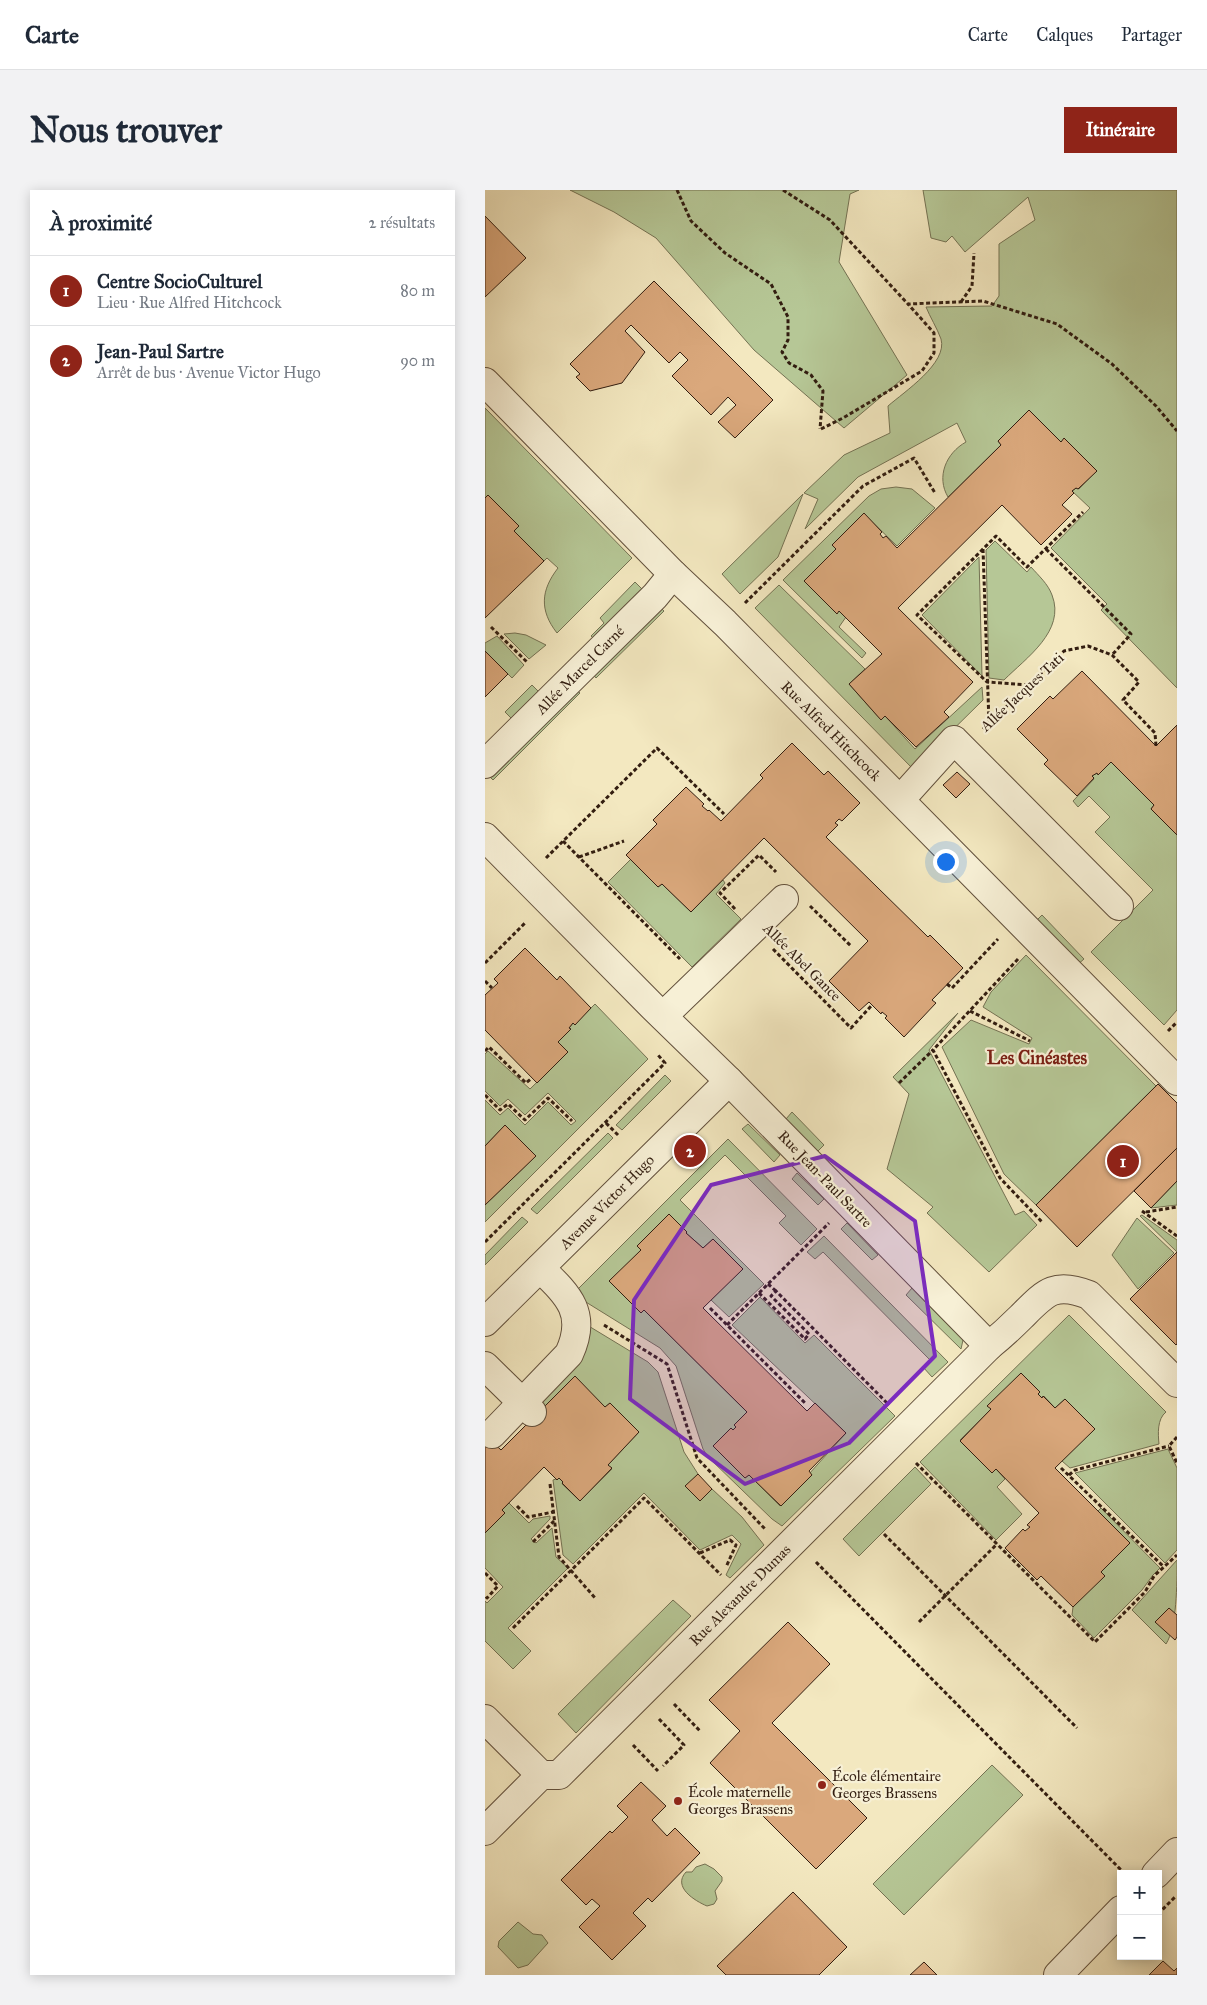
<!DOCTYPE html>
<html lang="fr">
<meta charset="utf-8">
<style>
:root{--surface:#fff;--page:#f2f2f3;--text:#1f2937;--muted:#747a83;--line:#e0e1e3;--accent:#8f2418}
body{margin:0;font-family:"IM FELL Great Primer",serif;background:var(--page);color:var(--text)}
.controls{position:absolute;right:15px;bottom:15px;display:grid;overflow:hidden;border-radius:0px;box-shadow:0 2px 12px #0003}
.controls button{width:45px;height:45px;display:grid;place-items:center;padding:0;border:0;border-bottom:1px solid var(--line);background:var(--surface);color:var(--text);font:25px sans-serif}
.you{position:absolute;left:460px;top:671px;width:18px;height:18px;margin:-12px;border:4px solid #fff;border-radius:50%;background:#1a73e8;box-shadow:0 0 0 8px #1a73e833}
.badge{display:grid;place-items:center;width:32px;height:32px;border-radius:50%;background:var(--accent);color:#fff;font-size:16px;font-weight:700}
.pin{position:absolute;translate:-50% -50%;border:2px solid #fff;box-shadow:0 1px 5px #0006}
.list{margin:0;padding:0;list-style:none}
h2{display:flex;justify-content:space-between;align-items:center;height:65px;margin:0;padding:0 20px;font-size:21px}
h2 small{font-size:16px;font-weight:400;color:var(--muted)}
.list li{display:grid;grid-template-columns:32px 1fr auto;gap:15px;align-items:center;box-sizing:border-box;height:70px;padding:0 20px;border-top:1px solid var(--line)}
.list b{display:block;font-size:19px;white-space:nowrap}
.list p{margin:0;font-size:16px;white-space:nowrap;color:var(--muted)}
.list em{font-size:16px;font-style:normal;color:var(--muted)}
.map{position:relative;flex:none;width:692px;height:1785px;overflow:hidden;border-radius:0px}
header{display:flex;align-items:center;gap:30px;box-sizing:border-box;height:70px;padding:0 25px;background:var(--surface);border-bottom:1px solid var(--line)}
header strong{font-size:24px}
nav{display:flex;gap:28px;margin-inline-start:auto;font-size:18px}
.intro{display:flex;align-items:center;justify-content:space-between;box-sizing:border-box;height:120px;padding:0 30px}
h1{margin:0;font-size:35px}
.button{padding:12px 22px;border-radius:0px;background:var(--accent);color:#fff;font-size:18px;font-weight:700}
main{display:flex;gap:30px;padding:0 30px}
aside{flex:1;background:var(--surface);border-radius:0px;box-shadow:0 2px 12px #0003}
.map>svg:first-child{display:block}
.green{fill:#b6c796;stroke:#747253}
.building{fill:#daa87c;stroke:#321d10}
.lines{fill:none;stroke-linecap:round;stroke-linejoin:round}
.minor-casing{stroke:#62503c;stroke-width:30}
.path{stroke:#321d10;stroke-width:3;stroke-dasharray:4 2.5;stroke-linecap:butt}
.minor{stroke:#f7f0d6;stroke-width:28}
.marked{fill:#7b2cbf;fill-opacity:0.2;stroke:#7b2cbf;stroke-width:4;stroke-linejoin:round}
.poi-dot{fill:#8f2418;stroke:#f7f0d6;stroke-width:2}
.labels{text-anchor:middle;stroke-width:4.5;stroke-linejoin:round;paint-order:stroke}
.street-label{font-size:15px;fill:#321d10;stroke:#f7f0d6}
.poi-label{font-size:15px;fill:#321d10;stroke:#f7f0d6;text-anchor:start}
.quarter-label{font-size:18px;font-weight:bold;fill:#7a1f14;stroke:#f7f0d6}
</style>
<header>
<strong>Carte</strong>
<nav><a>Carte</a><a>Calques</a><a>Partager</a></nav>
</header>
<div class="intro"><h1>Nous trouver</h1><a class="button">Itinéraire</a></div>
<main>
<aside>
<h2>À proximité<small>2 résultats</small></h2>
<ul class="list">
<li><span class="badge">1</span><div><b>Centre SocioCulturel</b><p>Lieu · Rue Alfred Hitchcock</p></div><em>80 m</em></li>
<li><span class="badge">2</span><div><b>Jean-Paul Sartre</b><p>Arrêt de bus · Avenue Victor Hugo</p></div><em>90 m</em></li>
</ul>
</aside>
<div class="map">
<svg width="692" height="1785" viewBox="0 0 692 1785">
<rect width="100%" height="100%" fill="#f3e8c0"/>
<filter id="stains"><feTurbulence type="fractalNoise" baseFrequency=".004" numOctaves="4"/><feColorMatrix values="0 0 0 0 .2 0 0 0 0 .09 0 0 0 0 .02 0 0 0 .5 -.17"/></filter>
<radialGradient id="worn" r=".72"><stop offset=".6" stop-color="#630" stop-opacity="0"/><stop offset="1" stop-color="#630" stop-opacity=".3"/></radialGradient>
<g class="green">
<polygon points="85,0 374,0 365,4 354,72 422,185 359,238 269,160 171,48 129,22"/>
<path d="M 438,0 L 692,0 L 692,498 L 616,420 L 622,414 L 566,358 L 605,318 L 587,301 L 591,298 L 594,299 L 611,281 L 579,249 L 576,252 L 544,220 L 513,251 L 516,255 L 463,307 C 451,287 461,263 481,252 L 472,233 L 373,287 L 320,339 L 333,309 L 319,303 L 359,265 L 405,243 L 403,216 C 419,202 463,173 456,149 C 452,138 445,127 441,117 L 507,116 L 514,106 L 514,54 L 550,30 L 543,7 L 480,62 L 467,46 L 461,52 L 446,48 Z"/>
<path d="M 0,218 L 147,368 L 72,443 C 54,420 56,400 73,378 L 62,368 L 59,371 L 29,341 L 34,336 L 3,305 L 0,308 Z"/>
<polygon points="411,297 427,299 450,318 412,356 379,324 347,355 351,359 319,391 351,423 354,421 361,427 354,437 381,463 377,468 298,390 384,306 396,299"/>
<polygon points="318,304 293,367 255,404 237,384"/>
<path d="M 510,351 L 542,382 L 546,377 C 554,386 563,394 567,405 C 581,441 541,468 519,490 L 504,488 L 501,360 Z"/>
<polygon points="494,367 497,486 437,425"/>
<polygon points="150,392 160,402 111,451 106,446 119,433 115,428"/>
<polygon points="294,395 380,479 364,494 396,530 400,526 430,559 497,497 498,510 428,579 270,418"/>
<polygon points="173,415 179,421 111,488 106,482"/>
<polygon points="30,443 41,445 61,455 44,469 19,444"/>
<polygon points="12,446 39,475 27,488 0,461 0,453"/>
<polygon points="47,495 57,505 30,532 20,522"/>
<polygon points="89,498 95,503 8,590 3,585"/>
<polygon points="626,572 669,615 666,619 692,645 692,820 679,835 606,762 668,700 610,642 625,627 604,606 593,617 588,611 609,589 607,586 612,583 613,584"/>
<polygon points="146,669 173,697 177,694 206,722 238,690 240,693 231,704 256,729 207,777 123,692"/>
<polygon points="557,725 599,769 591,776 551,731"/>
<polygon points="541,765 671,896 551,1015 519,984 457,857 486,830 544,854 547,848 498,817 506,802"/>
<polygon points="110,814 163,869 0,1032 0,1015 51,966 20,935 0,956 0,910 15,925 23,918 40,935 63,912 86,935 91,931 63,903 40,925 23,909 15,916 0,901 0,864 3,861 45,899 83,862 73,852 86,839 84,838 88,833 90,834"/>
<polygon points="473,823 444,860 530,1025 539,1021 552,1035 504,1082 442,1023 448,1017 402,979 424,904 408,887"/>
<polygon points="180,885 186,891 137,940 131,935"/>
<polygon points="307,922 339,955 333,961 301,929"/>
<polygon points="263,934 295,965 289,972 257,939"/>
<polygon points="123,943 128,948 52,1024 46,1019"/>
<polygon points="243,949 332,1039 316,1055 294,1033 301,1026 240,965 195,1010 279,1094 244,1127 226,1110 257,1079 228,1049 218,1058 201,1043 202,1042 184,1024 156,1060 125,1092 156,1123 159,1120 262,1222 249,1235 251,1237 248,1240 246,1238 228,1256 260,1288 264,1285 295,1316 361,1243 247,1135 275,1107 320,1153 329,1145 410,1226 297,1336 287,1329 223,1267 218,1259 191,1176 175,1158 96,1109 92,1100"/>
<polygon points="312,983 339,1009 333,1015 307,989"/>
<polygon points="692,991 692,1015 666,1018"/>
<polygon points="657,1025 692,1050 692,1062 655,1026"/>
<polygon points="37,1027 43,1032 0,1075 0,1065"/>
<polygon points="652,1028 689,1063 653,1099 627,1065"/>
<polygon points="362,1033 393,1065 387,1070 356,1039"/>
<polygon points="339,1046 463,1172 447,1187 438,1177 445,1170 338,1062 330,1069 322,1062"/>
<polygon points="427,1098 478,1150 476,1159 421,1105"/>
<path d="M 584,1125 L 681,1222 C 672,1229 673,1244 674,1254 L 585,1278 L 577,1271 L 609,1239 L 580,1209 L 570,1218 L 559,1206 L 557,1208 L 553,1204 L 555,1202 L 503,1216 L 506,1219 L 475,1250 L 507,1282 L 511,1279 L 520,1289 L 512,1297 L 537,1324 L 511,1350 L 435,1272 Z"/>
<polygon points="102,1135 163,1172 173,1182 199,1262 213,1284 201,1297 215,1311 227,1299 257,1327 279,1355 245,1388 241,1385 256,1354 247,1345 215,1360 159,1303 88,1374 78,1365 68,1290 74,1288 78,1292 77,1294 95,1311 127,1279 123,1275 154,1242 125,1213 120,1217 90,1187 58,1219 50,1212"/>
<polygon points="683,1259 692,1278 692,1360 680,1373 590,1283"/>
<polygon points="430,1277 446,1294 374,1366 358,1349"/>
<polygon points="24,1313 44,1333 48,1329 65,1326 65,1329 46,1349 51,1353 67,1338 71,1367 83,1378 23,1438 46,1461 28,1479 0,1451 0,1411 2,1413 18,1397 0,1378 0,1343 20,1323 17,1320"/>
<polygon points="616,1318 675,1378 668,1385 657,1400 609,1448 587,1425 588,1417 619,1386 616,1382 645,1353 613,1321"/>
<path d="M 692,1370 C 692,1394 692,1437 681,1454 L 647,1420 Z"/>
<polygon points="188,1410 206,1426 91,1543 73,1524"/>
<polygon points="507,1575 538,1605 419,1725 388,1694"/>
<path d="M 220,1674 L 229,1679 L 237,1687 L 237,1691 L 230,1701 L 232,1709 L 229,1714 L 222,1716 C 210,1711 187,1697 201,1682 L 207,1682 L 211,1677 Z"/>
<polygon points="33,1732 48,1744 57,1745 63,1753 43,1775 33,1778 13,1757 14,1751"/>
</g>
<g class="building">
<polygon points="0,26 41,68 0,107"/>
<polygon points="169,91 288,210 250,248 233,232 251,215 243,207 226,225 187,186 203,170 195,162 184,173 146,135 140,141 160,162 137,193 105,201 91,187 95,184 85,174"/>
<polygon points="544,220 576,252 579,248 612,281 593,299 591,298 587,301 589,303 577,315 587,324 556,355 517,315 413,418 488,492 459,522 464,527 431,557 400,526 396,530 364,494 397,464 354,421 352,424 319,391 351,359 347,355 379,323 397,342 395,344 398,348 401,346 412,358 516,255 513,251"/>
<polygon points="3,305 34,336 29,341 59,371 0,428 0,308"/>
<polygon points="0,461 23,484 0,507"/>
<polygon points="597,481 671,556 692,535 692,645 666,619 669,615 626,572 613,585 612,583 607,586 609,588 592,606 559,574 563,570 532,539 565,506 568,509"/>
<polygon points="307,553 339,585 343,581 375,613 357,631 354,629 350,633 353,635 341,647 443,747 445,745 478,778 447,810 451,813 419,847 400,828 402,826 397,822 396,824 384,812 374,821 344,791 383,751 279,648 206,722 177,694 173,697 141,665 172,634 168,630 201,597 219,614 217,616 223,621 224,620 236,631 278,588 275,585"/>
<polygon points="472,582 485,594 471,608 458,595"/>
<polygon points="40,758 72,790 75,786 106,818 90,835 88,833 84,838 86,839 73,852 83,862 52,893 0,840 0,805 13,793 9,789"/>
<polygon points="673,894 692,913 692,958 592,1057 551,1015"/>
<polygon points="20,935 51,966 0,1015 0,956"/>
<polygon points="692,958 692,991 666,1018 649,1001"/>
<polygon points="184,1024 202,1042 201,1043 218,1058 228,1049 258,1079 218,1118 322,1221 330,1213 361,1243 324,1281 327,1285 296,1316 264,1285 260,1288 228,1256 246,1238 248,1240 251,1237 249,1235 262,1222 159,1120 156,1123 124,1091 156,1060 152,1056"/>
<polygon points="692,1062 692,1154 691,1155 645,1109"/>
<polygon points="536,1183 555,1202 553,1204 557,1208 558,1206 570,1218 580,1209 610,1239 570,1278 645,1353 616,1382 620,1386 588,1417 556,1386 552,1390 520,1358 538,1339 540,1341 545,1337 542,1335 554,1323 511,1279 507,1283 475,1251 506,1219 502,1216"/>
<polygon points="90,1186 120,1217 125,1213 154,1242 123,1275 127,1278 95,1311 77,1293 78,1292 74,1288 72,1290 59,1277 17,1320 20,1323 0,1343 0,1245 16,1260"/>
<polygon points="213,1284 227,1299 215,1311 200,1296"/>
<polygon points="684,1418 692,1425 692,1447 690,1450 670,1432"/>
<polygon points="303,1432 345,1474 287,1533 382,1628 331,1679 225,1573 255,1541 224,1510"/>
<polygon points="156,1592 181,1616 167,1630 182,1646 190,1638 215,1663 167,1712 163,1708 148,1723 161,1736 127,1770 94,1737 115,1716 107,1709 101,1715 76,1690 125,1641 127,1643 143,1627 132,1616"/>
<polygon points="308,1702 362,1757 334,1785 241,1785 232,1776"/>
<polygon points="678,1771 689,1781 692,1778 692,1785 664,1785"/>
<polygon points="439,1772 452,1785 425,1785"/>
</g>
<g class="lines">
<defs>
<g id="minor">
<polyline points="0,192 188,384 240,433 692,891"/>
<polyline points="0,574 170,406 188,384"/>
<polyline points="415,610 469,550 634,716"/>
<path d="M 0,647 L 169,818 L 244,891 L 504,1156 C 515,1147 526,1137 536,1127 C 560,1103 569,1091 604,1105 L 692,1193"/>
<polyline points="178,826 299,709"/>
<polyline points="0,1132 244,891"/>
<polyline points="0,1176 47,1222"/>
<path d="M 7,1244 L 84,1164 C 103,1123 83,1105 55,1078"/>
<polyline points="0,1529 56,1585"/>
<polyline points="0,1641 56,1585 74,1585 504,1156"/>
<polyline points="671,1684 692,1662"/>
<polyline points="573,1785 636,1720"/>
</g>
</defs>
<use href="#minor" class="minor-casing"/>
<g class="path">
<polyline points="192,0 206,31 240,63 286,94 303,127 303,150 297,162 304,173 326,185 338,201 335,239"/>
<polyline points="298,0 345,30 423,114 498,111 572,134 627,174 671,216 692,241"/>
<polyline points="476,112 487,96 489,63"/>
<polyline points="336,239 358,228 437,181 449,163 449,143 423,114"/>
<polyline points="498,359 504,533"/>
<polyline points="561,359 646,444 627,465"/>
<polyline points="260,413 378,296 429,268 450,303"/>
<polyline points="6,437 42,472"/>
<polyline points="543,495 502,492 432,425 511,346 542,377 598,322"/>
<polyline points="498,539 579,461 603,456 627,465 654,492 638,510 670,543 671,556"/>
<polyline points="78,651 195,769"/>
<polyline points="94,667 139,651"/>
<polyline points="61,668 172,558 239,624"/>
<polyline points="325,716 366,756"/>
<polyline points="250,719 235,703 274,665 291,682"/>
<polyline points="288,759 366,838 387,815"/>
<polyline points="533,769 448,860 515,988 557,1032"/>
<polyline points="0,773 41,732"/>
<polyline points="0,791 7,798"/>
<polyline points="462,794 467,798 513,749"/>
<polyline points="485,821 545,851"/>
<polyline points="683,841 692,832"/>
<polyline points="0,861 4,857 41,893 47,888"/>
<polyline points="414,893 448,860"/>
<polyline points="0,905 15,920 23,914 40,930 63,908 87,931"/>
<polyline points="121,933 134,946"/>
<polyline points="657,1021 692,1046"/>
<polyline points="661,1022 692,1017"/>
<polyline points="0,1052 180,873 173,865"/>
<polyline points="283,1094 291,1101"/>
<polyline points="274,1103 320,1149 324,1144 286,1106 291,1101 404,1215"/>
<polyline points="225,1118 321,1214"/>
<polyline points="119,1135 182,1174 212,1268 280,1339"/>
<polyline points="242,1135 344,1033"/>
<polyline points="692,1247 684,1256 692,1273"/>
<polyline points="431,1273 610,1452 660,1402 669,1386 692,1365"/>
<polyline points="576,1278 679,1377"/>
<polyline points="584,1285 590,1280 684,1256"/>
<polyline points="65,1294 74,1367 111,1409"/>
<polyline points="32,1316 43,1327 68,1322"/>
<polyline points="399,1344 592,1538"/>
<polyline points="48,1352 69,1331"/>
<polyline points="215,1363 245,1350 251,1355 241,1377"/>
<polyline points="331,1372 640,1684"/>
<polyline points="0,1383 13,1396 2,1408 0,1405"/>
<polyline points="434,1432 512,1354"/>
<polyline points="28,1438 159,1308 236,1385"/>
<polyline points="189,1514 216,1542"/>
<polyline points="174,1529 199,1555 178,1576"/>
<polyline points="148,1555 173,1581"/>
<polyline points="673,1724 690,1707"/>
</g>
<use href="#minor" class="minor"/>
</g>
<path class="marked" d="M 340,966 L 430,1031 L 450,1166 L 364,1253 L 260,1294 L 145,1209 L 149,1110 L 226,995 Z"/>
<g class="poi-dot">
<circle cx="337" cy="1595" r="5"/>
<circle cx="193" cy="1611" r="5"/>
</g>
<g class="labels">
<g class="street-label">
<text transform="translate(95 480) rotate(-45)" y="5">Allée Marcel Carné</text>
<text transform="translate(537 502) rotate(-43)" y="5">Allée Jacques Tati</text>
<text transform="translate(346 541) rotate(45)" y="5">Rue Alfred Hitchcock</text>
<text transform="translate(317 772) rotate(45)" y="5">Allée Abel Gance</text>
<text transform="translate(340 989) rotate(46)" y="5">Rue Jean-Paul Sartre</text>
<text transform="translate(122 1012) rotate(-45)" y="5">Avenue Victor Hugo</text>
<text transform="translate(255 1405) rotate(-45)" y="5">Rue Alexandre Dumas</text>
</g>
<g class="poi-label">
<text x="347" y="1591">École élémentaire<tspan x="347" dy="17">Georges Brassens</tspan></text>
<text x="203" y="1607">École maternelle<tspan x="203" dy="17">Georges Brassens</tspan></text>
</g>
<g class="quarter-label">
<text x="552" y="874">Les Cinéastes</text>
</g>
</g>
<rect width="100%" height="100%" filter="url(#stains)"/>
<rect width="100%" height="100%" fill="url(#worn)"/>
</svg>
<div class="controls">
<button>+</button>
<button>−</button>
</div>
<div class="you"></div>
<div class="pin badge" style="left:638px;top:971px">1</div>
<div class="pin badge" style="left:205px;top:961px">2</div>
</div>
</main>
